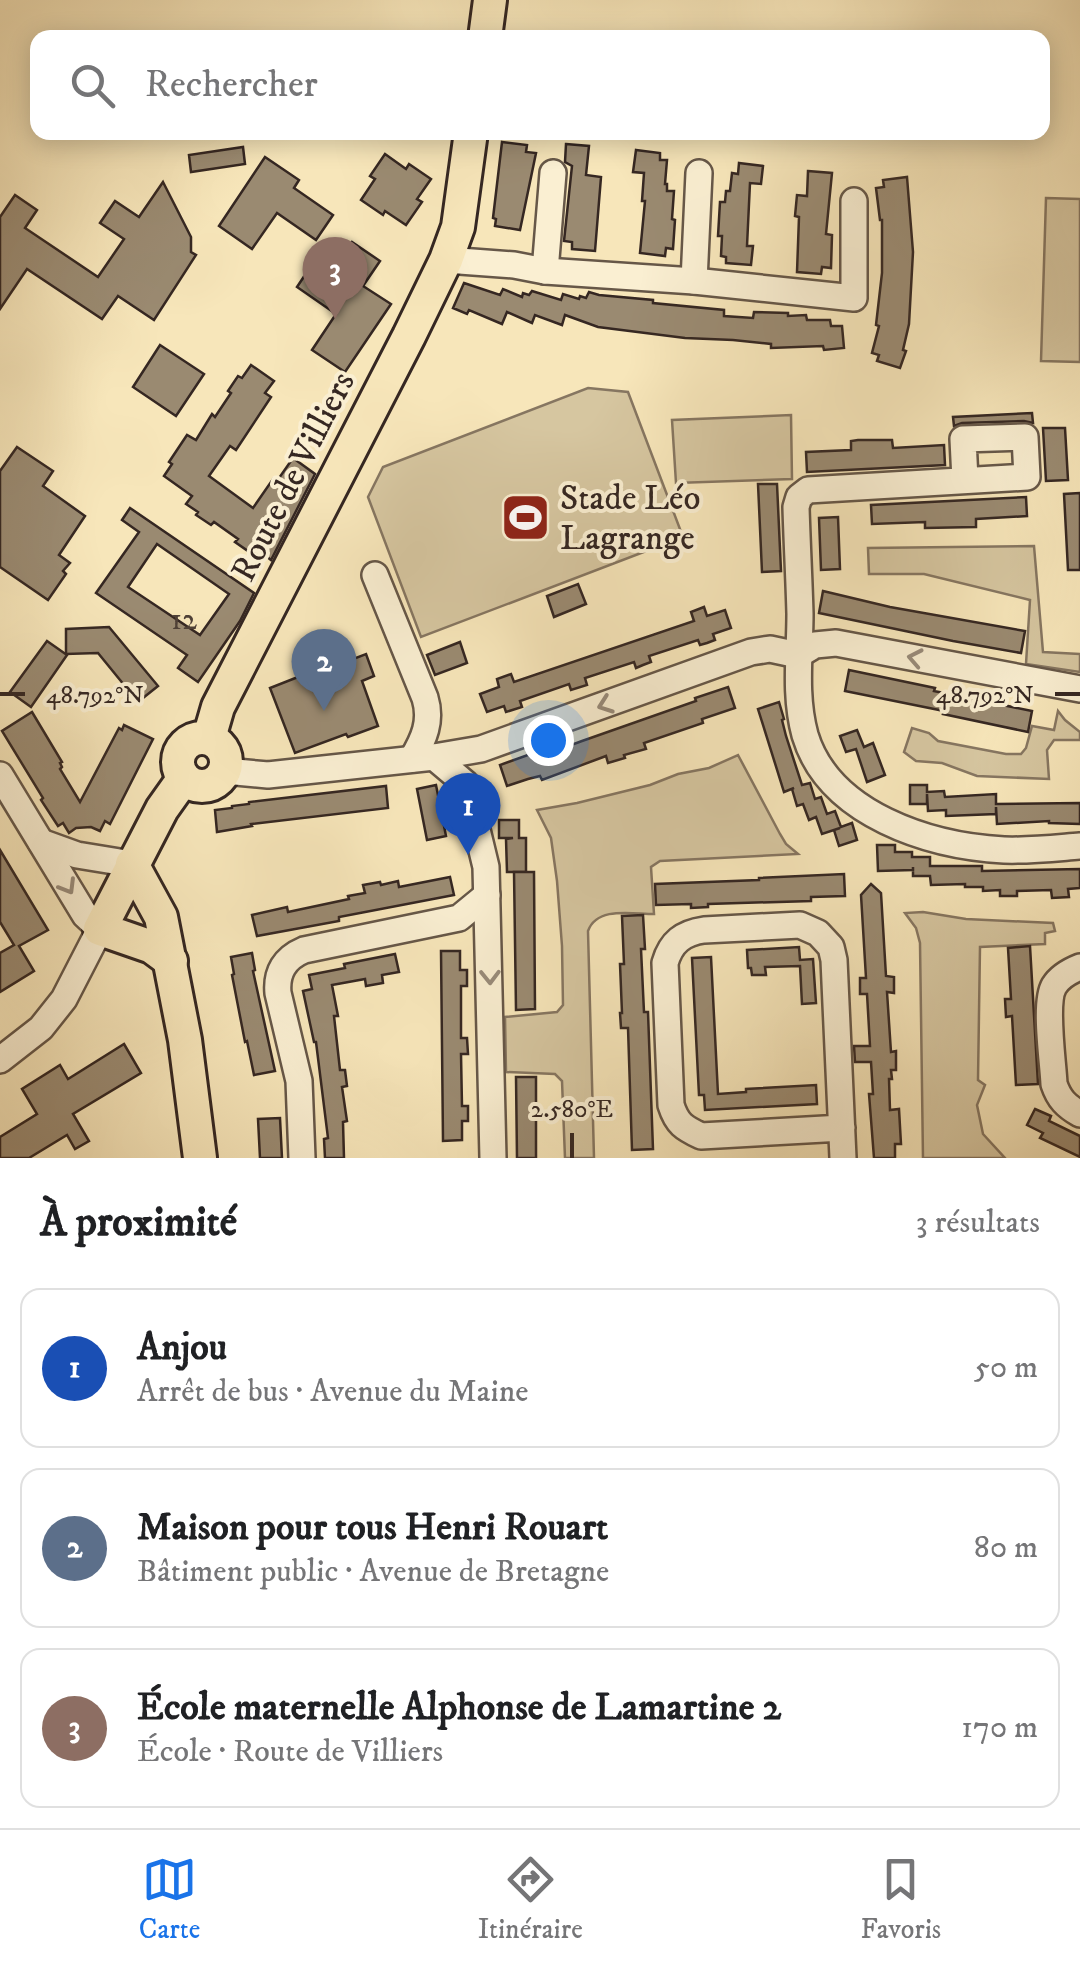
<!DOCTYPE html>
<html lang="fr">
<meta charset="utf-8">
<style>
:root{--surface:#fff;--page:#f6f6f6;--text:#202124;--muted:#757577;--line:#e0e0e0;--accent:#1a73e8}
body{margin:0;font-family:"IM FELL DW Pica",serif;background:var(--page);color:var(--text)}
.you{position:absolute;left:548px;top:740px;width:35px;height:35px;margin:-25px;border:8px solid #fff;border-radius:50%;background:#1a73e8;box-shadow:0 0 0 15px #1a73e833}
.badge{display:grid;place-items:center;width:65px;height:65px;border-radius:50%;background:var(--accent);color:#fff;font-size:32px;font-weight:700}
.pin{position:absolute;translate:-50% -82px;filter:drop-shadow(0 2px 5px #0008)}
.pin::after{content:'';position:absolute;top:52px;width:35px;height:30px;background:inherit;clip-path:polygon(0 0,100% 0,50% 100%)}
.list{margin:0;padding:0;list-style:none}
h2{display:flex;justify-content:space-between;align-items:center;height:130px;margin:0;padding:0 40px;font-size:42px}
h2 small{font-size:32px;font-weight:400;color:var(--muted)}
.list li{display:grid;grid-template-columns:65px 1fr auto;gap:30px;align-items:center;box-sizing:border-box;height:160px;margin:0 20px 20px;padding:0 20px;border:2px solid var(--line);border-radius:20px}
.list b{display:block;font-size:38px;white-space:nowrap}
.list p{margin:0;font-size:32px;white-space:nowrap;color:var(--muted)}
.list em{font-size:32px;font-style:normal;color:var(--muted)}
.icon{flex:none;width:55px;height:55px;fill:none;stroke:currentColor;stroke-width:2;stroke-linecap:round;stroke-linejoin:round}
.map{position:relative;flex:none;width:1080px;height:1158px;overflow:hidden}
.search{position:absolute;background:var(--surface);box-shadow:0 5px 25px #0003;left:30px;right:30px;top:30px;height:110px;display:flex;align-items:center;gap:25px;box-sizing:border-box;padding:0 35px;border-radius:20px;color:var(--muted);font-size:38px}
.sheet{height:670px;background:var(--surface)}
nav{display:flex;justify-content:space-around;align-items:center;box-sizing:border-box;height:140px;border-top:2px solid var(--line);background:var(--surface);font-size:28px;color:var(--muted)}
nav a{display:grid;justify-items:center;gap:5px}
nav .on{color:var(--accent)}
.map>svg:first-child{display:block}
.green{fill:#d6c6a0;stroke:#867661;stroke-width:2.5}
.building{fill:#9a8a71;stroke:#352722;stroke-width:2.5;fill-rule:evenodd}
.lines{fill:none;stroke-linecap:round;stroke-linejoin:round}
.minor-casing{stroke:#665748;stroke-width:30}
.major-casing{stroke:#352722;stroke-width:38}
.minor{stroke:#faefd2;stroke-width:25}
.major{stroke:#f7e6ba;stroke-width:32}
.oneway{stroke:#988b7a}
.ticks{fill:none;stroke:#352722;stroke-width:4}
.labels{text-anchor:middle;stroke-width:8;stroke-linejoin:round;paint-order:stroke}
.number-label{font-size:30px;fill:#4e4036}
.street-label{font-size:35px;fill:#352722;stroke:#faefd2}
.poi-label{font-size:35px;fill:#352722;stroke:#faefd2;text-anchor:start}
.ticks-label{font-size:25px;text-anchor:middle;fill:#352722;stroke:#faefd2;stroke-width:8;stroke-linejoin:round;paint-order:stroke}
</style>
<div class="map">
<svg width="1080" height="1158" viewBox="0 0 1080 1158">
<rect width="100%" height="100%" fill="#f7e6ba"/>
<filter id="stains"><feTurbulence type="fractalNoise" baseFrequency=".002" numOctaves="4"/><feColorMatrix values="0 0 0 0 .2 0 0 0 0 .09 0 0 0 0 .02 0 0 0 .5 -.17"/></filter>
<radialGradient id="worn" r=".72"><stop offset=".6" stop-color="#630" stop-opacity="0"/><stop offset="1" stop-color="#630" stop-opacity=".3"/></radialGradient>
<g class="green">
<polygon points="1046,198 1080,199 1080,362 1041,361"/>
<polygon points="588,388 628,392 683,537 421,637 368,497 383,467"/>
<polygon points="791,415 792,479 676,483 672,420"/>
<polygon points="1034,546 1043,652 1080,654 1080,672 1026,664 1030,600 924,574 869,574 868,548"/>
<polygon points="1058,711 1065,720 1080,732 1080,740 1054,740 1047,750 1049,779 977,776 942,763 916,761 904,752 912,728 929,733 938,741 1006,754 1021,754 1026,748 1032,726 1054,730"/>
<path d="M 738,755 L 780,834 L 786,844 L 798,854 L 660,861 L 651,867 L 654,914 C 632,914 597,906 588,931 L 594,1158 L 565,1158 L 562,1081 L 555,1074 L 506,1072 L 505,1017 L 557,1012 L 563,1005 L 562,946 L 557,881 L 551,838 L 537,810 L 577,803 L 650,785 L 678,774 L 709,768 Z"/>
<polygon points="923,912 966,919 1053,923 1055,931 1045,933 1045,944 980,947 978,1080 985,1085 977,1105 983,1134 1005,1158 923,1158 920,943 916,928 905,913"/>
</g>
<g class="building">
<polygon points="502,142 527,145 526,152 536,153 520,230 495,226 496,219 493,218"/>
<polygon points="566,144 589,146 586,175 601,177 595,251 572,249 572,242 564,241 572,166 565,162"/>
<polygon points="243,147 245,164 191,172 189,155"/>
<polygon points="636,150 660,153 660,160 667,160 665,184 667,184 667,191 674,191 672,219 675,220 673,249 666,248 665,256 640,253 645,201 642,201 644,173 633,172"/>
<polygon points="385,154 406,169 409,164 431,179 417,199 422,202 406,225 385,211 383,215 361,200 375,179 370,176"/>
<polygon points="265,157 299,180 294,188 333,215 316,240 277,213 252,249 219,226"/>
<polygon points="739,163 763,166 761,184 750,183 747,246 753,246 751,265 726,263 726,257 721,256 722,236 718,236 720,202 725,202 726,191 730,191 732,173 738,174"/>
<polygon points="808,171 832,173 826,234 832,235 831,268 822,267 821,274 797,272 799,217 795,216 797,195 807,196"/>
<polygon points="907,177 913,252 909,324 903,350 906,351 900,368 877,361 879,355 872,353 879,326 876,325 882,273 882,220 880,220 876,188 884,187 883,180"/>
<polygon points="163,182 191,237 191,252 196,255 154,320 118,296 102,319 27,269 0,309 0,217 15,195 37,210 25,228 98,277 124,239 100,223 115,201 139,217"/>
<polygon points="352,242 380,261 363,286 391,304 345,372 312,350 336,314 297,287 313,263 330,274"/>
<polygon points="464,283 500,295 503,289 522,297 523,293 529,295 532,291 561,300 563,294 579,299 580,296 586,298 589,292 599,295 653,300 653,303 724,310 724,316 753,318 754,312 788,313 788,316 806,315 807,320 830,320 831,326 842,326 844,348 824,350 823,346 771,348 771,344 733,340 685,338 598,327 565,315 562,325 535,315 532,323 507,312 502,324 469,310 467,314 453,308"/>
<polygon points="160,345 204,374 176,416 133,387"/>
<polygon points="251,365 274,381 265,393 271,397 236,450 230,446 209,476 253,508 273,479 277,481 293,458 315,474 271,560 261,552 258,558 235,542 238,539 214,522 211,525 196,515 198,512 186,504 192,496 164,476 172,464 169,462 187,435 196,440 212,414 215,417 231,393 228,391 238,376 242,378"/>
<polygon points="1032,413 1033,423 1024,421 962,423 954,426 953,417"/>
<polygon points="1043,428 1065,428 1068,480 1046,481"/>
<polygon points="858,440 892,440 893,448 944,445 945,465 807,472 806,452 851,450 851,441"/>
<polygon points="17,447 53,471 43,486 85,516 59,555 70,563 63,571 66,574 48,600 0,567 0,471"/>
<polygon points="758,484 777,484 781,571 762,572"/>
<polygon points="1080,493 1080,570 1068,570 1064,494"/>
<polygon points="1026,497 1027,516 976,519 976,527 925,528 925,522 872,524 871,505"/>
<path d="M 130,508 L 254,593 L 240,621 L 198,682 L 178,668 L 187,655 L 96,593 L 139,532 L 122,520 ZM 157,544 L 229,594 L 200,635 L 128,587 Z"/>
<polygon points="838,517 840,569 821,570 819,518"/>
<polygon points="578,584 586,604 554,617 547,596"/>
<polygon points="823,591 890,607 1025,631 1021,653 953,641 819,613"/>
<polygon points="704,607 707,616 725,610 731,628 713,634 715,640 707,643 700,645 698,640 649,656 651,662 643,665 636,668 634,662 585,678 587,685 571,690 569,684 520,701 522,707 506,712 504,706 487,712 480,694 499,687 497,679 511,674 514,682 694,621 691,612"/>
<polygon points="109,627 158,686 138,702 98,653 66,654 66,629"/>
<polygon points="47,641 67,655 31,707 10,692"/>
<polygon points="460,642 467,663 435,675 427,655"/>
<polygon points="366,654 374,676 362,681 378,726 348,737 346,734 295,753 270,688 326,666 327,669"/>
<polygon points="849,670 935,688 934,691 1032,711 1028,732 943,714 944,711 845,691"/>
<polygon points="728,687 735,708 702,719 703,723 644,743 646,749 624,755 625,758 608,763 606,756 542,780 540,776 528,779 507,786 500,765 564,742 566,747 582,741 696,701 695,698"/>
<polygon points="779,702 784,719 782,720 786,736 802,785 810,783 815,799 821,797 827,814 835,811 841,827 852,823 857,840 839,846 834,830 840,828 822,834 816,817 809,820 803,804 797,806 792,789 794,788 784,792 758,709"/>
<polygon points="32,712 62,762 60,763 62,767 60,769 80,802 119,728 122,730 124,725 153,739 110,824 105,821 100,831 91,827 76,828 69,833 63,823 58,826 41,800 43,798 2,731"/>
<polygon points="857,730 864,747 873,743 885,775 867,782 856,749 846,752 840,736"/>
<polygon points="436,785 446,836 427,840 417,789"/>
<polygon points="910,785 927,785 927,792 944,791 945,797 996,794 996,804 1080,803 1080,824 1049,823 1049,821 997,824 996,807 996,814 946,816 946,810 928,811 927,794 927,804 910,804"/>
<polygon points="386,786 388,808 251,824 252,826 217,832 215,810 232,808 232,806 249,804 249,802"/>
<polygon points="499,820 519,820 519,838 526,838 526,872 507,872 506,839 513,838 499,838"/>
<polygon points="877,845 895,845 895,852 912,852 912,857 930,857 930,866 982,866 982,871 1080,869 1080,888 1068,889 1069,897 1052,898 1051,890 1017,891 1017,896 1000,896 1000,890 983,891 983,887 965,887 965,884 931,885 930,876 913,876 913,867 913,870 878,871"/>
<polygon points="0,850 48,930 19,946 34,971 0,992 0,953 14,945 0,922"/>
<polygon points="514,872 534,872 535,1009 516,1010"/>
<polygon points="844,874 845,896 811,897 811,901 708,904 708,907 691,908 691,904 656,905 655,884 759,880 759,878"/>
<polygon points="450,877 454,895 339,917 339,921 257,936 252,915 287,907 288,912 349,899 348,896 365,893 363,885 380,882 381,885 398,881 399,887"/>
<polygon points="871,884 881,893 886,976 894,977 894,993 887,992 891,1052 896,1051 896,1070 891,1070 892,1079 889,1079 890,1110 899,1109 901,1144 895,1144 895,1158 874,1158 869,1094 873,1094 871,1062 855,1062 854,1046 870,1046 867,994 860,994 860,978 866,978 861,895"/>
<polygon points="643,915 645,949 641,949 644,1012 648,1012 653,1149 632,1150 628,1028 621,1028 620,1013 622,1013 620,964 624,964 622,916"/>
<polygon points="1030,946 1038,1084 1016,1085 1012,1016 1006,1017 1005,999 1011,999 1008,948"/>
<polygon points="799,947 800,960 813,959 816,1003 802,1004 800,966 765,967 766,975 752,975 751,968 748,968 747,950"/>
<polygon points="441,951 460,951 460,970 467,970 467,986 461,986 461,1038 467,1038 468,1054 461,1054 462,1106 468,1106 468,1121 462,1121 462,1140 443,1141"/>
<polygon points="252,953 255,970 253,971 275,1071 254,1075 247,1041 245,1042 232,975 234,974 231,957"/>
<polygon points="395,954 399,972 382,975 383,983 366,986 365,979 332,985 338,1016 334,1016 340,1070 345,1070 347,1086 342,1087 347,1121 343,1122 344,1158 325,1158 324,1139 328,1138 316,1042 314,1042 303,991 312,989 309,975 345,968 344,964"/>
<polygon points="711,957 718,1094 746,1092 746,1089 816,1085 817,1104 705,1110 704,1095 699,1095 692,958"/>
<polygon points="124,1044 141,1073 73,1114 89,1141 75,1149 67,1135 29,1158 0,1158 0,1137 37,1114 22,1089 60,1065 68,1079"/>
<polygon points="516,1077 536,1077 536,1158 517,1158"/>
<polygon points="1035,1109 1051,1116 1049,1121 1080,1136 1080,1157 1040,1138 1043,1133 1027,1125"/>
<polygon points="280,1118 282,1158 260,1158 258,1119"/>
</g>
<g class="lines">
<defs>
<g id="minor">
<polyline points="446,260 514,265 545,271 694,281 854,298 854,201"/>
<polyline points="545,271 553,173"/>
<polyline points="694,281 699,173"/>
<path d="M 965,480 L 963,439 L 1025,437 L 1027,477 L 808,490 L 799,497 L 796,507 C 797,542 799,578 800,614 C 800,654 794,695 805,735 C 829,815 930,846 1004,850 C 1029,851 1055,848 1080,846"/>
<path d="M 375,575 L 425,698 C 432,721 424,739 412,759"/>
<polyline points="434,757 466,784 486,867 493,1158"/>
<polyline points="225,771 268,775 434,757 481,749 751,652 770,649 798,655 815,645 836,643 1080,689"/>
<polyline points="0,775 85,915 100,929 64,999 41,1028 0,1060"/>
<polyline points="41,842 77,855 132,864"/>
<path d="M 1080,967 C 1070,971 1060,976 1054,986 C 1044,1003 1053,1061 1054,1084 C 1059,1099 1066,1106 1080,1114"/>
<path d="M 842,1128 L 701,1136 C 684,1128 677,1124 671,1105 L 665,963 C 671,942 683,933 704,930 L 800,925 L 818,933 L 831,947 L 834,960 L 843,1158"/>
<path d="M 302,1158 L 299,1081 L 278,993 C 276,972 285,958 304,950 L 459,918 L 487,895"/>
</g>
<g id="major">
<polyline points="485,38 490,0"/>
<circle cx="202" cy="762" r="24"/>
<polyline points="209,738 218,707 409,336 446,260 458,227 471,132"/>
<polyline points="132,864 161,917 185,1040 200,1158"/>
<polyline points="171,961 152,947 100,929 162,809 184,778"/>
</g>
</defs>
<use href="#minor" class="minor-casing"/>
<use href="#major" class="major-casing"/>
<use href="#minor" class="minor"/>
<use href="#major" class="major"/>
</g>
<defs><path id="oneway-chevron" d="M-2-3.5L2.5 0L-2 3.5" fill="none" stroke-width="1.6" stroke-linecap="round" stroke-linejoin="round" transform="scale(2.5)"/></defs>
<g class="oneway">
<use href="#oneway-chevron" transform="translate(915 658) rotate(-169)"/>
<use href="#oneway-chevron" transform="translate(605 705) rotate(160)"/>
<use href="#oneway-chevron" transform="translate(68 887) rotate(59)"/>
<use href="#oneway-chevron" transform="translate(490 977) rotate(89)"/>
</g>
<path class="ticks" d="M 0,694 L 25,694M 1055,694 L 1080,694M 572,1133 L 572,1158"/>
<defs>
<symbol id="stadium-square" viewBox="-11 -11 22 22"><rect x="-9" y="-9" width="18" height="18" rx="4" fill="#8f2418" stroke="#faefd2"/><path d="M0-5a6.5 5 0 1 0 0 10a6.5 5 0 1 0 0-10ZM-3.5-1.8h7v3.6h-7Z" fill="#fff"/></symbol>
</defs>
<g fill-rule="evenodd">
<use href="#stadium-square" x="498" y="490" width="55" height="55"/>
</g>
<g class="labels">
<g class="number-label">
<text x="184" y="629">12</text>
</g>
<g class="street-label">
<text transform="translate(292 476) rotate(-63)" y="12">Route de Villiers</text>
</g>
<g class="poi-label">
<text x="560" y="509">Stade Léo<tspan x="560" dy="40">Lagrange</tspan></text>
</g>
</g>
<g class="ticks-label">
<text x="95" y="703">48.792°N</text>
<text x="985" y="703">48.792°N</text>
<text x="572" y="1117">2.580°E</text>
</g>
<rect width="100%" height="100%" filter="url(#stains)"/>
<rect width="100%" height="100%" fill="url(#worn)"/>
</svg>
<div class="you"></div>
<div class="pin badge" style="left:468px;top:855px;background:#1a4fb4">1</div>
<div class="pin badge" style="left:324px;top:711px;background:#5c6f8a">2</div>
<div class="pin badge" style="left:335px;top:319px;background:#8d6e63">3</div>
<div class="search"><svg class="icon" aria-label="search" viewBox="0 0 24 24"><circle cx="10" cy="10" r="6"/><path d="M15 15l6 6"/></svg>Rechercher</div>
</div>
<section class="sheet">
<h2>À proximité<small>3 résultats</small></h2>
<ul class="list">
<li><span class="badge" style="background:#1a4fb4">1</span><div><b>Anjou</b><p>Arrêt de bus · Avenue du Maine</p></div><em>50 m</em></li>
<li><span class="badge" style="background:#5c6f8a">2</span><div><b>Maison pour tous Henri Rouart</b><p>Bâtiment public · Avenue de Bretagne</p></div><em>80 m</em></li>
<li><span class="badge" style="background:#8d6e63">3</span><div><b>École maternelle Alphonse de Lamartine 2</b><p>École · Route de Villiers</p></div><em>170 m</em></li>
</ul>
</section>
<nav>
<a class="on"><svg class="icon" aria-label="map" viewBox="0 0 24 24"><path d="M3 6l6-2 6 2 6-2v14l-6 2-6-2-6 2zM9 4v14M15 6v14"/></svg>Carte</a>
<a><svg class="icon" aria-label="directions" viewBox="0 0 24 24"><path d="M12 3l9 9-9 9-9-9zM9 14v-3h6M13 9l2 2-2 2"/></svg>Itinéraire</a>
<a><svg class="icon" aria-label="saved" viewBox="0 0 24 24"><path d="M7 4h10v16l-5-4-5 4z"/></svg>Favoris</a>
</nav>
